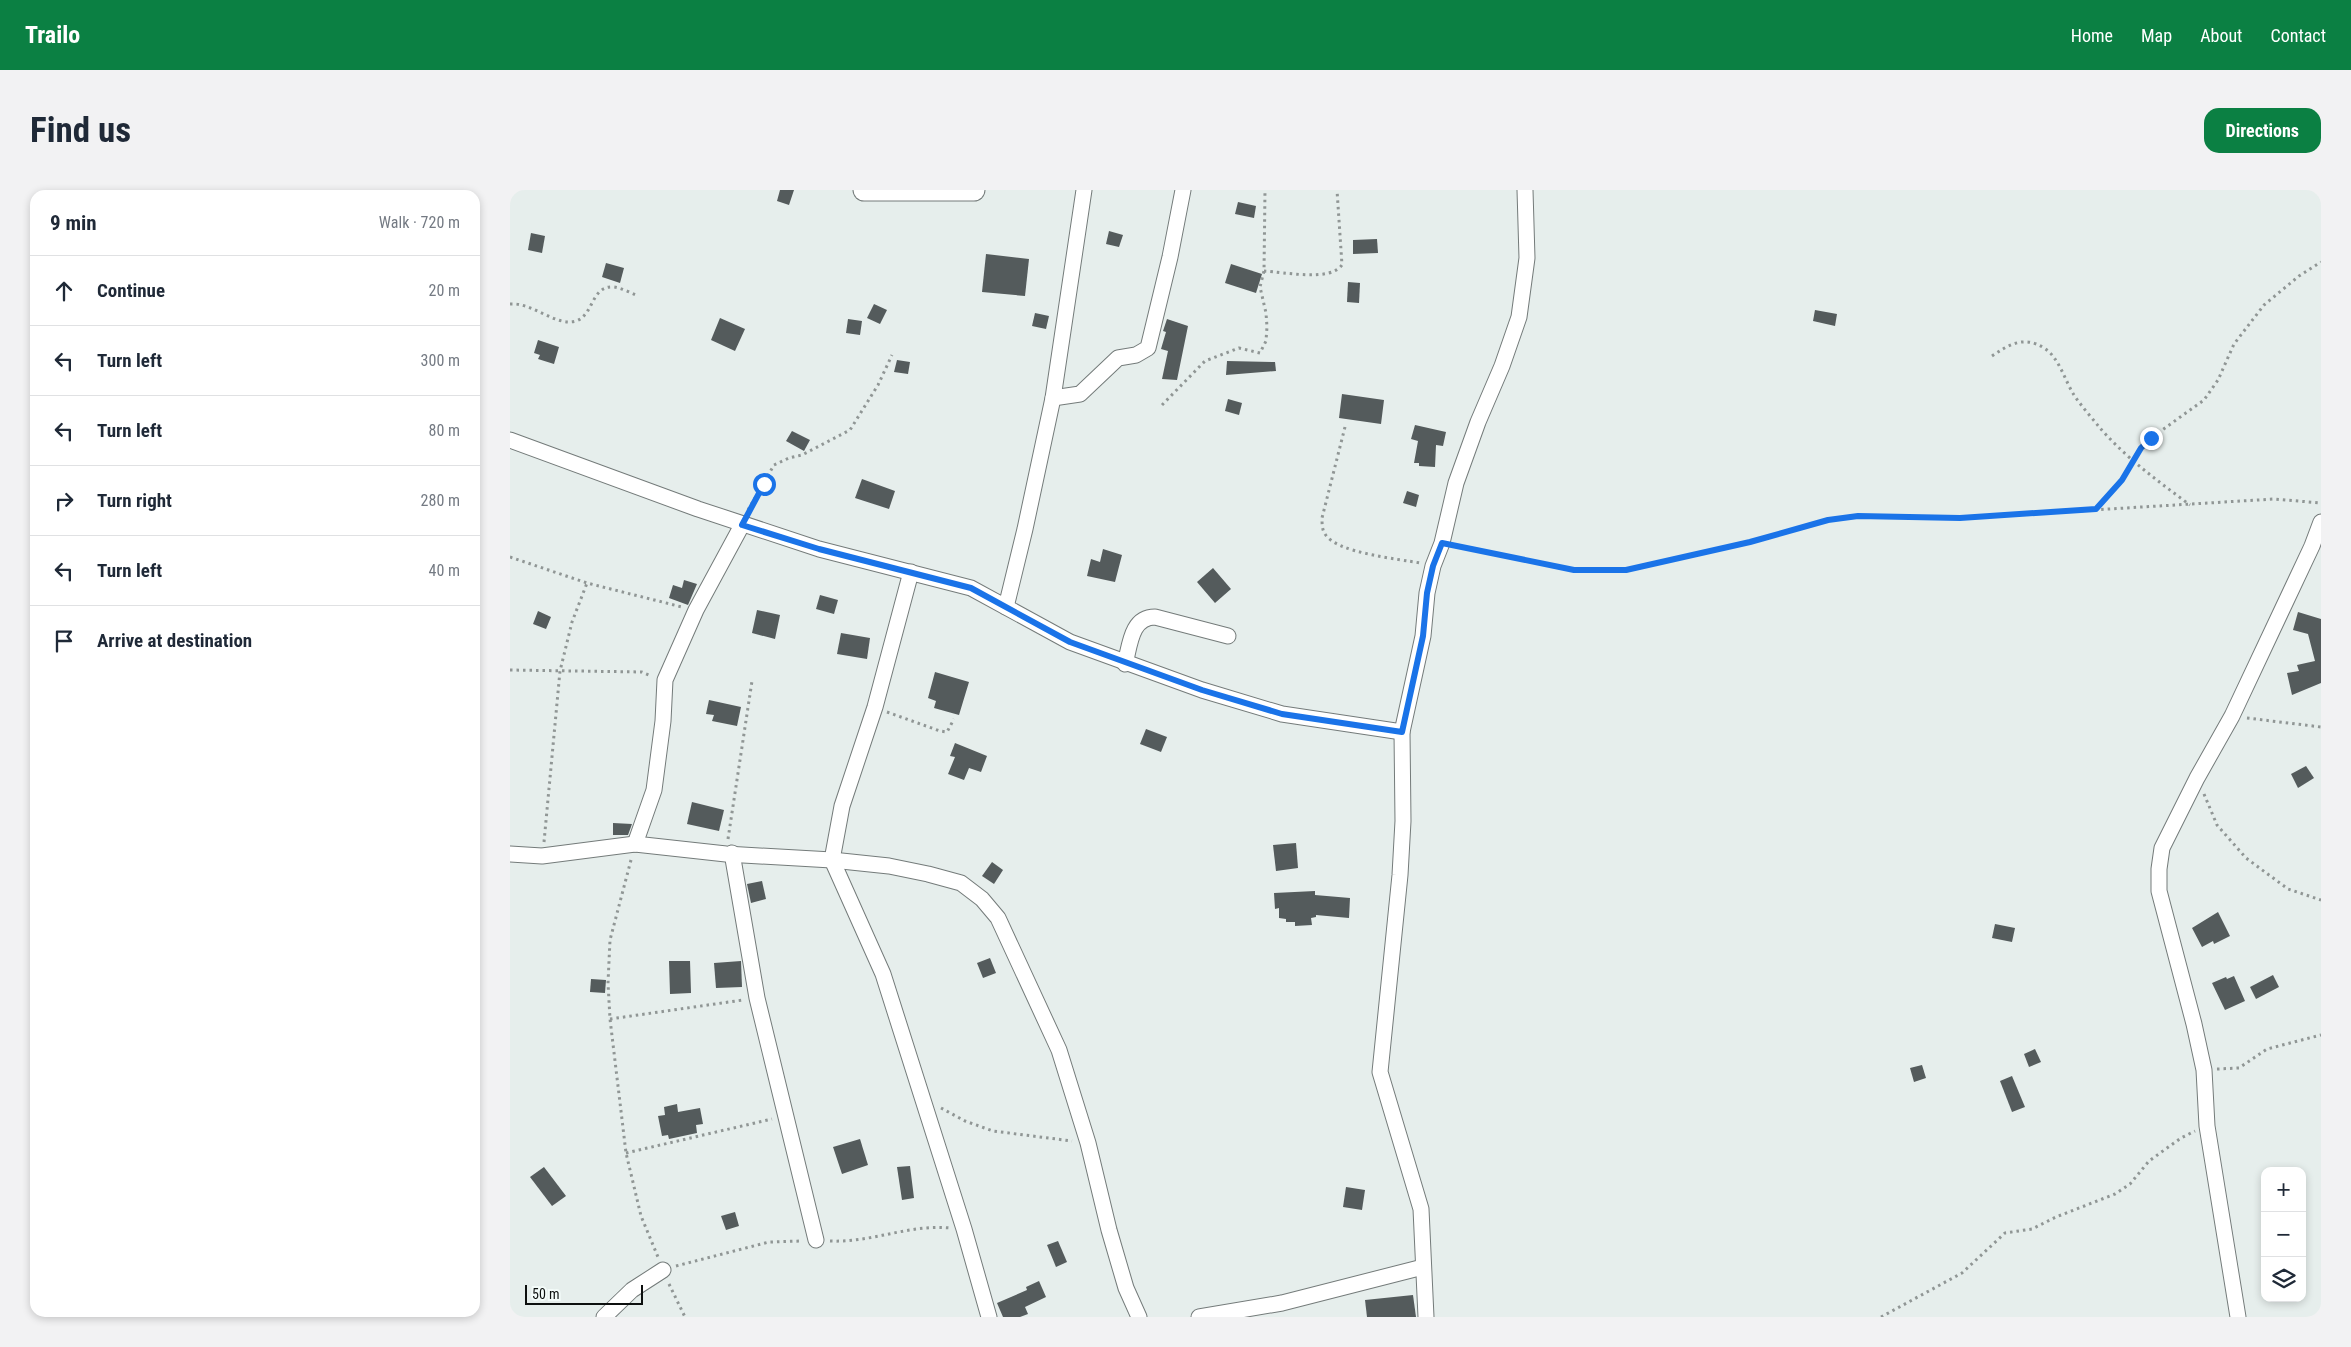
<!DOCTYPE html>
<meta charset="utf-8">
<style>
:root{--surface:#fff;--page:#f2f2f3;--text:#1f2937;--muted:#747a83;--line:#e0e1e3;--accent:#0b8043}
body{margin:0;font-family:"Roboto Condensed",sans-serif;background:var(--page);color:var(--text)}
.controls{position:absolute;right:15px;bottom:15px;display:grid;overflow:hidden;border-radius:10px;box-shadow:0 2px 8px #0003}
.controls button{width:45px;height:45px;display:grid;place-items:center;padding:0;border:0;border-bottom:1px solid var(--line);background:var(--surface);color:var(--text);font:25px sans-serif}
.scale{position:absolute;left:15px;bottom:12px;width:118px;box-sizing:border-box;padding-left:5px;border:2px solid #0d100f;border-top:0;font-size:14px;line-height:18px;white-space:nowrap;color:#0d100f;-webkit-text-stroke:4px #f3fbf9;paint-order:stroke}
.stop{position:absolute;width:15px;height:15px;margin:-11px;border:4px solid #1a73e8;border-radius:50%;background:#fff}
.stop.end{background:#1a73e8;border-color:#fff;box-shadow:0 1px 5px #0008}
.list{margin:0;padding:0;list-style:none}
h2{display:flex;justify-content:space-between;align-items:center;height:65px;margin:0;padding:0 20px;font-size:21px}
h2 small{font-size:16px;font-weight:400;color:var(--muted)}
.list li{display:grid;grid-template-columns:32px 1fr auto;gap:15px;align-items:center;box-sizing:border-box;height:70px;padding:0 20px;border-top:1px solid var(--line)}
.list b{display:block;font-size:19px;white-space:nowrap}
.list em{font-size:16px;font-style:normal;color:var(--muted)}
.icon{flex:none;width:28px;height:28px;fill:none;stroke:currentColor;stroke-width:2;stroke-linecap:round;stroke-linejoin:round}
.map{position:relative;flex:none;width:1811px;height:1127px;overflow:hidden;border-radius:15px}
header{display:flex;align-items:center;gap:30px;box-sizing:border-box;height:70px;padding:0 25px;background:var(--accent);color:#fff}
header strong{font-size:24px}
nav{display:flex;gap:28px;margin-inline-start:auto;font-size:18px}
.intro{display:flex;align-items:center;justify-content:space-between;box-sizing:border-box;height:120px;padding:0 30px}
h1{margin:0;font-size:35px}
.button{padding:12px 22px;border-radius:15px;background:var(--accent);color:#fff;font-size:18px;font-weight:700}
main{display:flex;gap:30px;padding:0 30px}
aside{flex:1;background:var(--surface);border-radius:15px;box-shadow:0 2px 8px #0003}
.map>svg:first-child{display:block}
.building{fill:#545b5c}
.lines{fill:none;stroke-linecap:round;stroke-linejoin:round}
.street-casing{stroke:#747b7a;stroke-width:17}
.secondary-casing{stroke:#747b7a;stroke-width:23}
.path{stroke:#909695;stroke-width:3;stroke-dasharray:2.5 4;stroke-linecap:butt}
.street{stroke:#fff;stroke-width:15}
.secondary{stroke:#fff;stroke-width:21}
.route{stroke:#1a73e8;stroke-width:6}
</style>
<header>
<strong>Trailo</strong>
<nav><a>Home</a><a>Map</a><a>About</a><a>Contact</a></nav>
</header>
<div class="intro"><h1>Find us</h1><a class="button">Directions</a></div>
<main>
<aside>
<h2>9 min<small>Walk · 720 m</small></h2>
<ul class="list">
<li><svg class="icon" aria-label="ahead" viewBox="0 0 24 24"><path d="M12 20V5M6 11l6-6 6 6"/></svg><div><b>Continue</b></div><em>20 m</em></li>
<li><svg class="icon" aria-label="left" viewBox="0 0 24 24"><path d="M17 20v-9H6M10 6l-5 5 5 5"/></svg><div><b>Turn left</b></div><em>300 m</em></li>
<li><svg class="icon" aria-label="left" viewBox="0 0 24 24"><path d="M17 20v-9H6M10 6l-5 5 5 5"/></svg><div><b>Turn left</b></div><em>80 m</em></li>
<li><svg class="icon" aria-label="right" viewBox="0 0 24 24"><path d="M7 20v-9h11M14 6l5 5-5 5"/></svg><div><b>Turn right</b></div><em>280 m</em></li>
<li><svg class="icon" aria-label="left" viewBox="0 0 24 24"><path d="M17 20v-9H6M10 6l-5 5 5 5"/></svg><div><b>Turn left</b></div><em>40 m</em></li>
<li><svg class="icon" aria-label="arrive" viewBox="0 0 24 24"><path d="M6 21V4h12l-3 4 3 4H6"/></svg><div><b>Arrive at destination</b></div></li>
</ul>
</aside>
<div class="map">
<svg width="1811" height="1127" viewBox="0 0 1811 1127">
<rect width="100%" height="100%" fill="#e6eeec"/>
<g class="building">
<polygon points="270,0 284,0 279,15 267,11"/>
<polygon points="728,12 746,16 744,28 725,24"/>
<polygon points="599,41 613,45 609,57 596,54"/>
<polygon points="21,43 35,46 32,63 18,60"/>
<polygon points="867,49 868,63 843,64 843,50"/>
<polygon points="476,64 519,69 515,106 472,102"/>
<polygon points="96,73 114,78 110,93 92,87"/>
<polygon points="721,74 752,84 746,103 715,93"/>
<polygon points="838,92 850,93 849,113 837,112"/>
<polygon points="364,114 377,120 370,134 357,128"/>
<polygon points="1305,120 1327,124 1325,136 1303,131"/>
<polygon points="525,123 539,126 536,139 522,136"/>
<polygon points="210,128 235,139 225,161 201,150"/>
<polygon points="338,129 352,131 350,145 336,143"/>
<polygon points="657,129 678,136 667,190 652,189 658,161 651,159 656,142 653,141"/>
<polygon points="28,150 49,157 44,174 28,169 30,165 24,163"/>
<polygon points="387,170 400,172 398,184 384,182"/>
<polygon points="717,171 765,172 766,181 716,185"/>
<polygon points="832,204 874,210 871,234 829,228"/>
<polygon points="718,209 732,213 729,225 715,221"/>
<polygon points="905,235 936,242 933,256 926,255 925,277 909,276 909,273 904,273 908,251 901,249"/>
<polygon points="282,241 300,250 294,261 276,251"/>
<polygon points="352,289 385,301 379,319 345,308"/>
<polygon points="897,301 909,305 906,317 893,313"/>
<polygon points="593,359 612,365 605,392 577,386 581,369 590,372"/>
<polygon points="703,378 721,399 705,413 687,392"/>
<polygon points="174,390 187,394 178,415 159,408 163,395 172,398"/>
<polygon points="310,405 328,410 324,424 306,419"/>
<polygon points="247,420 270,425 265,449 242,443"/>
<polygon points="28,421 41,427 36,439 23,434"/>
<polygon points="1788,422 1811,429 1811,493 1782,505 1777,483 1789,481 1787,475 1805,471 1798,444 1783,440"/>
<polygon points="331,443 360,448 357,469 327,464"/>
<polygon points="425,482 459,492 449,525 424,518 426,511 418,508"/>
<polygon points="199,510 231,517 227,536 202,531 204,525 196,524"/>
<polygon points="636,539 657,547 651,562 630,554"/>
<polygon points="445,553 477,566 471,582 459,578 454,590 438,584 445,567 440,566"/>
<polygon points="1796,576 1804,588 1788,598 1781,584"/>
<polygon points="182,612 214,620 209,641 177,634"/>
<polygon points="103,633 122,634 118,645 103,645"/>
<polygon points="786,653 788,678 766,681 763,655"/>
<polygon points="482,672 493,680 484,694 472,686"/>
<polygon points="252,691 256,709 241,713 237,694"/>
<polygon points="805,701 805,705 840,708 839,728 806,725 806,727 801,728 802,735 785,736 785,732 776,732 776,729 769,728 769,718 765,719 764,703"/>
<polygon points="1708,722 1720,746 1704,754 1703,751 1692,757 1682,738"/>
<polygon points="1485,734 1505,738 1502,752 1482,748"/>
<polygon points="480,768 486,783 473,788 467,773"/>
<polygon points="159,771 180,771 181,803 160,804"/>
<polygon points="231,771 232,797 206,798 204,773"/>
<polygon points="1763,785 1769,797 1746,809 1740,797"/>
<polygon points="1724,786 1735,811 1715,820 1702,793 1716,787 1717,789"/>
<polygon points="81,789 96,790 95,803 80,802"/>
<polygon points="1525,859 1531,872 1519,877 1514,864"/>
<polygon points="1412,875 1416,888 1404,892 1400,878"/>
<polygon points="1502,886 1515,917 1502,922 1490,891"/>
<polygon points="167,914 168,922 190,918 193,934 186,935 187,943 159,949 158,945 152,946 148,926 155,925 154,917"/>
<polygon points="350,949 358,975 332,984 323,957"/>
<polygon points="400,976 404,1008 392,1010 387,977"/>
<polygon points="34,977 56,1006 42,1016 20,987"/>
<polygon points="836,997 855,1000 852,1020 833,1017"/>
<polygon points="225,1022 229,1036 216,1040 211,1026"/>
<polygon points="548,1051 557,1072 546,1077 537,1055"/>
<polygon points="529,1091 536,1107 515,1117 518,1124 510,1127 493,1127 487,1113 517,1100 516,1097"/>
<polygon points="903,1105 906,1127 857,1127 855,1110"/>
</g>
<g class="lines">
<defs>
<g id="street">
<polyline points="543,208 570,204 608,168 626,165 638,158 660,67 673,0"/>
<polyline points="0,250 188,319 309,359 461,398 560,452 692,500 772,524 892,542"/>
<polyline points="401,382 365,517 332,616 322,670 373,784 454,1039 479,1127"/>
<polyline points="496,417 515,339 543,208 574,0"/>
<path d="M 615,474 C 620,455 621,427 645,427 L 718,446"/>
<polyline points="125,654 144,600 153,531 155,490 186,420 232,335"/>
<polyline points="222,663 247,808 306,1050"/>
<polyline points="0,664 32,666 125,654 216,664 322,670 379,676 418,684 451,693 472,709 488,728 549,860 578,953 599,1040 616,1098 629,1127"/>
<polyline points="94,1127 122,1100 153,1080"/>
<polyline points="689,1127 772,1113 913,1077"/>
<polyline points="916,1127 911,1019 870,882 890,685 893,631 892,542 913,446 917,403 923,376 932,353 946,293 968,232 992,176 1009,127 1017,68 1015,0"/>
<polyline points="1728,1127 1697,936 1694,880 1684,834 1649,701 1649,679 1652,658 1687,588 1722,526 1802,356 1811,332"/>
</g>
<polyline id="secondary" points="354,0 464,0"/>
</defs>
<use href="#street" class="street-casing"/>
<use href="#secondary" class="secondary-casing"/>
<g class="path">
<path d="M 754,81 C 774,82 820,92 832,75 L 827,0"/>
<path d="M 0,114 C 22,112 46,137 66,131 C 84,125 81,95 104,97 C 111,98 119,102 126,105"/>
<path d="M 1482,166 C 1498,155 1514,145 1534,158 C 1549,167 1555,191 1564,205 C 1572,217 1582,228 1590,238 C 1617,269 1648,291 1680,315"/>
<polyline points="652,215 695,171 729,158 750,163 756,151 757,137 756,123 750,97 754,81 755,0"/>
<path d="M 835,237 L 812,328 C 812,333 812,340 815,344 C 826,363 889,369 910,373"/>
<polyline points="1587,318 1612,290 1631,258 1641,248 1694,210 1708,190 1724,154 1754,115 1789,86 1811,72"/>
<polyline points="238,320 264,275 279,268 292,265 340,240 368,195 382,165"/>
<polyline points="944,356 1064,380 1116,381 1240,352 1318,330 1348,326 1450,328 1764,309 1811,313"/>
<polyline points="0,367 77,393 172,417"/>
<polyline points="0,480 132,482 141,486"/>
<polyline points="377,522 430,541 437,542 444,529"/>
<polyline points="1737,528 1811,537"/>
<polyline points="1694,604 1707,635 1736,668 1778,699 1811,710"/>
<polyline points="218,649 242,491"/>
<polyline points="34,652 50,481 62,432 77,393"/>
<polyline points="121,670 100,750 98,793 100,829 116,963 131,1026 148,1067"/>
<polyline points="100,829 233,810"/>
<polyline points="1707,879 1729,878 1757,859 1811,845"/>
<polyline points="431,918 455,931 483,941 562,951"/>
<polyline points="116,963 262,929"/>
<path d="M 320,1051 C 361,1053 399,1034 440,1038"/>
<polyline points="166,1076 259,1052 291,1051"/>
<polyline points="159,1094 175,1127"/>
<polyline points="1371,1127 1452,1083 1495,1043 1522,1039 1546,1027 1605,1004 1620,994 1639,971 1671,948 1685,941"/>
</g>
<use href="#street" class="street"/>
<use href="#secondary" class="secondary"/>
</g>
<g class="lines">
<polyline class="route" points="254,294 232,335 309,359 461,398 560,452 692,500 772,524 892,542 913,446 917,403 923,376 932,353 1064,380 1116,380 1240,352 1318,330 1348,326 1450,328 1586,319 1612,290 1631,258 1641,248"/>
</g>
</svg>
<div class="controls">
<button>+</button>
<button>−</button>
<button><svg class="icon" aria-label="layers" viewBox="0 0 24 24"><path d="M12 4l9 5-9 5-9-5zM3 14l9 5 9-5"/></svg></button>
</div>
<div class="scale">50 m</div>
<div class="stop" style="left:254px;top:294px"></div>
<div class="stop end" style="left:1641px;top:248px"></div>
</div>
</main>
